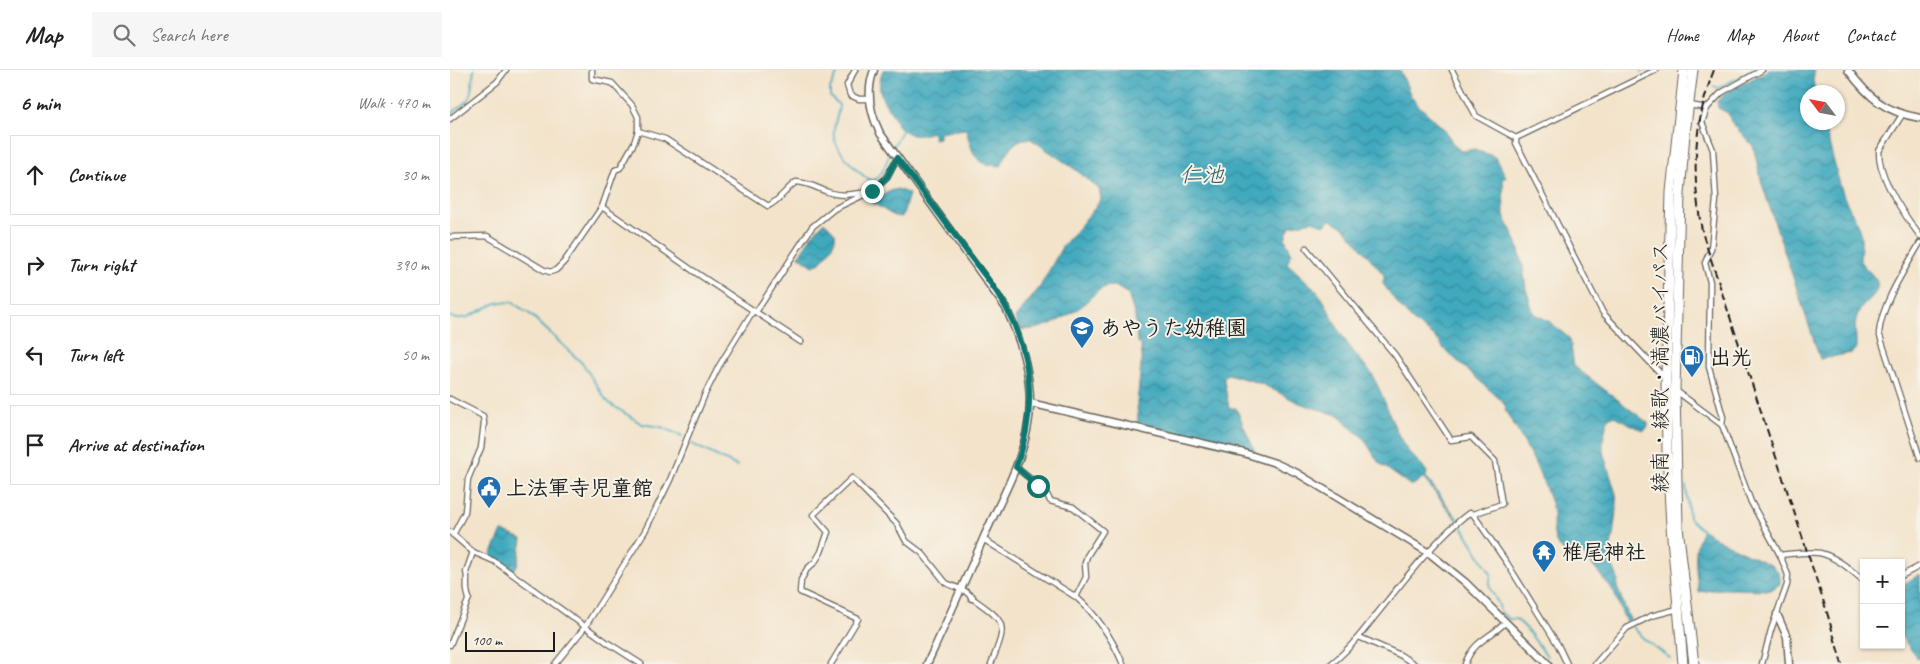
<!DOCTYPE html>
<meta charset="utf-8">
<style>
:root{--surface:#fff;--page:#f6f6f6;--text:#222;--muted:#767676;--line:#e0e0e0}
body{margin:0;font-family:Caveat,"Klee One",sans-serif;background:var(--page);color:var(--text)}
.controls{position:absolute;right:15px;bottom:15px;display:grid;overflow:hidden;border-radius:0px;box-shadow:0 1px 4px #0004}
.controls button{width:45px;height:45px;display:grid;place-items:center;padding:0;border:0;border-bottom:1px solid var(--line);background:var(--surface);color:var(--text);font:25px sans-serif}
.compass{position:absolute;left:1350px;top:15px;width:45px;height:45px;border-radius:50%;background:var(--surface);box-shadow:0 1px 4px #0004;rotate:302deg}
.scale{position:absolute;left:15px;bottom:12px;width:90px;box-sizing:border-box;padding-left:5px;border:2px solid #1c1c1c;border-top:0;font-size:14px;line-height:18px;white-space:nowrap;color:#1c1c1c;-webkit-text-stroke:4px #f7f3e8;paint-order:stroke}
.stop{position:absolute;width:15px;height:15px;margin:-11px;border:4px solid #0f766e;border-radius:50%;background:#fff}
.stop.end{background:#0f766e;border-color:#fff;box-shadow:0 1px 5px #0008}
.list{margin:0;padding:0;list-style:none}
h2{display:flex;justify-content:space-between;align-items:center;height:65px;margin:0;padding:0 20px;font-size:21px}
h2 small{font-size:16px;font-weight:400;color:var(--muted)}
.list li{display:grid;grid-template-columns:32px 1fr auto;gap:15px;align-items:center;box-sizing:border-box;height:80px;margin:0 10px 10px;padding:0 10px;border:1px solid var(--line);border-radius:0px}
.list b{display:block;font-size:19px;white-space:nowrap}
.list em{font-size:16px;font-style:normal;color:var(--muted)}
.icon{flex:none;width:28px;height:28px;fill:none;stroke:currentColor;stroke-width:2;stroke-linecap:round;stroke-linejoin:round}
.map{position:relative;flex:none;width:1470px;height:594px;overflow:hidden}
header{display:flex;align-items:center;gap:30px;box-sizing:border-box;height:70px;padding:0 25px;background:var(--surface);border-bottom:1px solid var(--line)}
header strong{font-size:24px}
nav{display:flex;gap:28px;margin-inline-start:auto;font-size:18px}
.search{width:350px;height:45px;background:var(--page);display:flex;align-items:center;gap:12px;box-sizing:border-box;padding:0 18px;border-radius:0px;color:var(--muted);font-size:19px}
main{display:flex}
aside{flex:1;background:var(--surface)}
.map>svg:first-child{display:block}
.water{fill:url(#water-waves);stroke:#2e626d}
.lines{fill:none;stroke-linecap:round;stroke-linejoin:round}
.stream{stroke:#3fa9be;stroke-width:2}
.street-casing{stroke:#676259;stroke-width:7}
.secondary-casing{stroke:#676259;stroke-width:9}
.highway-casing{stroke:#676259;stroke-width:11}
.street{stroke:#fff;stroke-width:4.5}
.secondary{stroke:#fff;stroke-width:6}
.highway{stroke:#fff;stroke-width:9}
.rail{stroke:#1c1c1c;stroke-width:2;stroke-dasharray:8 4;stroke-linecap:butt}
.route{stroke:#0f766e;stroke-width:6}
.labels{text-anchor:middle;stroke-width:4;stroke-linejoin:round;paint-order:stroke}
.poi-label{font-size:21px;font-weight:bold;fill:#1c1c1c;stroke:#f7f3e8;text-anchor:start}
.street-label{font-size:21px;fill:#1c1c1c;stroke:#f7f3e8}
.water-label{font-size:22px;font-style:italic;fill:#2c5b65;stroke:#f7f3e8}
</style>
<header>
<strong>Map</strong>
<div class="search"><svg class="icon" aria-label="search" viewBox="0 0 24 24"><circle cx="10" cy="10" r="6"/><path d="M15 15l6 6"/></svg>Search here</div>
<nav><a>Home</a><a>Map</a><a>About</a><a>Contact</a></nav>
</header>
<main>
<aside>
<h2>6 min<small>Walk · 470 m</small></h2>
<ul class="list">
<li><svg class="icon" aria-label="ahead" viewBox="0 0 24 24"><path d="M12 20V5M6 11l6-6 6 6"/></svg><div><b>Continue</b></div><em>30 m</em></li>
<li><svg class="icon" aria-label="right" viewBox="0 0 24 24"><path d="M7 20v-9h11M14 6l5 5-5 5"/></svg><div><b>Turn right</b></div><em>390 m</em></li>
<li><svg class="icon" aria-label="left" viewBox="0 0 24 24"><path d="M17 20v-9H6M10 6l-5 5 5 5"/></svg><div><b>Turn left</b></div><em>50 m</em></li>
<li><svg class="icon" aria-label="arrive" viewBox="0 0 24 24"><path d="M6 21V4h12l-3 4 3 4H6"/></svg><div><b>Arrive at destination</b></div></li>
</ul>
</aside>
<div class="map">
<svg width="1470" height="594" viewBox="0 0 1470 594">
<defs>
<pattern id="water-waves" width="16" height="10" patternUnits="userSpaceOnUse" patternTransform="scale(1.25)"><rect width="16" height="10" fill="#3fa9be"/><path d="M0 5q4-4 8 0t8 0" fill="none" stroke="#34899a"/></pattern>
</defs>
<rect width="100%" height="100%" fill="#f7f3e8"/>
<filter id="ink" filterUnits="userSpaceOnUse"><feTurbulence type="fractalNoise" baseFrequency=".02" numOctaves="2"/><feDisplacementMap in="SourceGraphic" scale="10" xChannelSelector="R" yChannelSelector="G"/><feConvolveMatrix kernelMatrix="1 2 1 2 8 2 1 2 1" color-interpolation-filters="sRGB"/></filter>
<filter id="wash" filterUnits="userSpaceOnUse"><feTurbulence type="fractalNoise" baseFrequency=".0096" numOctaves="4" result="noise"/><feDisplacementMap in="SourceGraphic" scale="20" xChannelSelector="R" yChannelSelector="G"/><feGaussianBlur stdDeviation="1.12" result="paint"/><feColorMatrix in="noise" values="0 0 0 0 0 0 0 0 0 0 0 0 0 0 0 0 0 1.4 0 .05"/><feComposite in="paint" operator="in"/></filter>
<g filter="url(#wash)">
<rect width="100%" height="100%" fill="#f3e3ca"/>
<g class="water">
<path d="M 433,0 L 950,0 L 961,26 L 968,35 L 994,59 L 1004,75 L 1011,81 L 1025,79 L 1045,87 C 1047,93 1055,103 1056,107 L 1053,109 L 1054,145 L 1067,173 L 1073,196 L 1076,219 L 1084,244 L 1099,251 L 1120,269 L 1124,296 L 1198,353 L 1198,357 L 1194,361 L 1164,346 L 1160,347 L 1157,352 L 1153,370 L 1153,382 L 1166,424 L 1167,433 L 1163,466 L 1158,490 C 1164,499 1170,506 1167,517 L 1181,552 L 1179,554 L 1175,550 L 1164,522 L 1134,485 C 1127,480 1114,484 1109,477 C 1100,465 1105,449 1102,436 C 1101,432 1099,429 1098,425 C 1088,395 1071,367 1055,340 L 1056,337 L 1052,331 L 993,278 C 987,265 971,259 961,249 C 950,238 941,225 932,212 L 934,210 L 934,205 L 895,158 L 880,149 L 875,155 L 862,151 L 840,156 L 835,168 L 842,184 L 837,193 L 866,220 L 874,231 L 889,261 L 899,276 L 923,305 L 923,307 C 936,329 941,354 954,375 C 960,386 971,392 977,402 L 976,407 L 1007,448 L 1006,449 L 973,408 L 963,415 L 960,415 L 929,393 L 912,366 L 903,360 L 890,346 L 849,333 L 812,314 L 778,304 L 774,306 L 774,311 L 779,338 L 786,338 L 806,384 L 688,354 L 687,333 L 692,286 L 691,276 L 687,271 L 685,246 L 678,224 L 665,216 C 650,215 643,226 633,235 C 618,247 589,263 569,259 L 565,248 L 590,217 L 612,177 L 645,138 L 651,129 L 649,119 L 626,100 L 581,69 C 565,66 556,84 551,96 C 524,96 522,82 516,59 L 489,62 L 489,68 L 484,69 L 482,62 C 463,68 461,67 446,54 L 447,51 C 435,33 424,23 433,0 Z"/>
<path d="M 1319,0 L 1365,0 L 1363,9 L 1365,22 L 1358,22 L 1358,52 L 1373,53 C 1381,76 1385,100 1393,124 C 1398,138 1409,152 1411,167 C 1412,175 1410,183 1410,191 C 1414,197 1425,206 1427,212 C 1431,223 1415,232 1410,240 C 1402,253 1407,264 1406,278 L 1402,283 L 1370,289 L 1312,114 L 1303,76 L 1281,52 L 1278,43 L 1268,38 L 1267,31 L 1277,22 Z"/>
<polygon points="448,119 459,124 452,147 444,146 423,133 439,121"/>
<path d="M 374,152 C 377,155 383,160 385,164 C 388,172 371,195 363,196 L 349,186 L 362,165 Z"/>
<path d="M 1253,460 L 1271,471 L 1322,496 L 1329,502 L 1330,507 L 1330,514 L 1321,520 L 1272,519 L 1248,522 C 1247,501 1241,479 1253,460 Z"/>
<polygon points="52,461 72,469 68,493 63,503 41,485"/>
<polygon points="1470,504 1470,589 1467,588 1451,566 1451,516"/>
</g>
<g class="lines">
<g class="stream">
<path d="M 389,0 L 380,19 L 380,26 L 389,35 C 389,45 382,56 384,66 C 385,79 410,106 422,111 C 433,108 436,91 441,81"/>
<polyline points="1191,2 1194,0"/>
<polyline points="1263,16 1269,18 1302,0"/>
<polyline points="0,45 20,28 24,0"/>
<polyline points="443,77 453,59"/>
<polyline points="0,246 5,249 18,247 46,233 62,232 81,245 133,294 156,330 162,335 192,354 211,357 232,366"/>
<polyline points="240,373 287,396"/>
<polyline points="1236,416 1239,448 1254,462"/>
<path d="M 1006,447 L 1041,504 C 1041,508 1039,512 1040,517 C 1042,525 1050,532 1050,541 L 1058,549 L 1066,549 L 1075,557 L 1097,586"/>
<polyline points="1182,556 1195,570 1220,588"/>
</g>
</g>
</g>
<g filter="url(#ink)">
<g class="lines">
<defs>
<g id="street">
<polyline points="405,0 397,15 400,25 409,29 419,29"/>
<polyline points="1002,0 1026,46 1066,68 1066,73 1153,243 1215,308"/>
<polyline points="1239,35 1257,38 1271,23 1312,0"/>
<polyline points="1257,38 1252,52 1263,80 1266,130 1261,179 1255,193 1260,212 1259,297 1273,347 1272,355 1301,432 1330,485 1338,505 1337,515 1321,560 1312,594"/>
<path d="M 1452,45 L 1429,81 C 1428,107 1455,146 1470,166"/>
<polyline points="0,49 47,12 56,0"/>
<path d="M 188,61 L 215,69 L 318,136 C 329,131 336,119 346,112 C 362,113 367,119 381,123 C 394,127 409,123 422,121"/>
<polyline points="1066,68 1206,0"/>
<polyline points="152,137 242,200 351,272"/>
<polyline points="0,167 37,166 94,200 100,202 106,200 114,192 152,137 165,100 170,98 184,73 188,61 188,47 182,35 162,13 142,9 142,0"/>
<path d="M 1470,173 C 1455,199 1432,233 1429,263 L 1470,388"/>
<path d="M 856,178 L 945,285 L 1001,370 L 1021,367 L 1045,391 L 1052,434 L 1023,444 L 1019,443 C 989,465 954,510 930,540 C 915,559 900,579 881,594"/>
<polyline points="306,242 362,157 384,139 422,121 437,107 447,88"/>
<polyline points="1225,320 1272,355"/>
<polyline points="0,329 33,346 34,353 31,378 18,409 15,442 3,465"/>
<path d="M 566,397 C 577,408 595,416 600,431 L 623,437 L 653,461 L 637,486 L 635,493 L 636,507 L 626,527"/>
<polyline points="1023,444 1057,493 1108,575 1117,594"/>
<polyline points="0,462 23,482 44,491 158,573 191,594"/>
<path d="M 533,469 L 626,527 C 648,546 662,568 673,594"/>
<path d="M 1330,485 C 1340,484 1361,481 1370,483 C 1385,486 1402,501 1414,511"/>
<polyline points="1451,506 1470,496"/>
<path d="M 522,528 C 558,553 557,554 541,594"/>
<polyline points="909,567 950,585 964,594"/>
<path d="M 0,575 L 19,528 C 14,516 19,510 16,502 L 23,482"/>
<polyline points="105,594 135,557 195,461 220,410 255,324 269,296 303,241"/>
<polyline points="381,594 408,549 350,522 351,510 357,499 365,492 371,482 378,462 363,445 402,408 447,454 456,471 472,483 496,513 515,521 522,527"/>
<path d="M 1015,594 C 1023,571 1040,568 1056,552"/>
<polyline points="1145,594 1177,558 1201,546 1228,539"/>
</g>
<g id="secondary">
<path d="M 424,0 C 416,21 420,43 430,63 L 556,238 C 570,268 580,299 580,333 C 580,381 552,426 533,469 C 515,511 496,553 477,594"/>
<path d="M 1398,0 C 1419,28 1435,42 1470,48"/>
<polyline points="580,333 794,383 825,393 847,403 979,483 1015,512 1098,594"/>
<polyline points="522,528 522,527"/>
<polyline points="1327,544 1337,567 1339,594"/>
</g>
<g id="highway">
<polyline points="1243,0 1235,64 1230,124 1225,320 1228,457 1244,594"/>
<polyline points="1233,594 1221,456 1217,380 1216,310 1221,122 1234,0"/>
</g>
</defs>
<use href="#street" class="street-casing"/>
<use href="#secondary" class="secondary-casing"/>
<use href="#highway" class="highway-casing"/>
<use href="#street" class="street"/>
<use href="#secondary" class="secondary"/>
<use href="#highway" class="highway"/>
<path class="rail" d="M 1264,0 C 1243,54 1241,109 1253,165 L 1376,539 L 1392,594"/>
</g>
</g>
<g class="lines" filter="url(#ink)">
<path class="route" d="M 422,121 L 437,107 L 447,88 C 471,119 495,151 518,183 C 531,201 547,219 557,239 C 584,291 586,343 566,397 L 588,416"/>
</g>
<defs>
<symbol id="school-pin" viewBox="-11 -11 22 30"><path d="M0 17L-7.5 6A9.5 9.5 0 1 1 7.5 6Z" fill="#1f6fb2" stroke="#f7f3e8"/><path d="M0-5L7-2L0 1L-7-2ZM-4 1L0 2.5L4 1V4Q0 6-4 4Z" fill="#fff"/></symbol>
<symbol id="fuel-pin" viewBox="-11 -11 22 30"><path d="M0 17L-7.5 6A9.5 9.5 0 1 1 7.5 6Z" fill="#1f6fb2" stroke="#f7f3e8"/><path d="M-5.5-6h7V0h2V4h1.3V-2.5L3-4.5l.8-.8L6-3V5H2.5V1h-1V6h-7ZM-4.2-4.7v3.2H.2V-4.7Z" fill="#fff"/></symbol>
<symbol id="civic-pin" viewBox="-11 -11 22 30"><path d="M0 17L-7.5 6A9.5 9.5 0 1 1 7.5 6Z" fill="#1f6fb2" stroke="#f7f3e8"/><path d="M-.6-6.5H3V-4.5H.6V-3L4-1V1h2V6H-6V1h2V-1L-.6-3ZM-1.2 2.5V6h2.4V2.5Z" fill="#fff"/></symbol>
<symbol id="temple-pin" viewBox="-11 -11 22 30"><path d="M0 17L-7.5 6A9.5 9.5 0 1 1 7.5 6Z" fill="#1f6fb2" stroke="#f7f3e8"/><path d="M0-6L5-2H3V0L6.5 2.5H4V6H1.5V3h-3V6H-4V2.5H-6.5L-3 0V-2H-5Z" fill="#fff"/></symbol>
</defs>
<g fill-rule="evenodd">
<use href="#school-pin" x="618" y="244" width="28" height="38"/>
<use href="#fuel-pin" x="1228" y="273" width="28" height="38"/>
<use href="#civic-pin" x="25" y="404" width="28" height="38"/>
<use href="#temple-pin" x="1080" y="468" width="28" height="38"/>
</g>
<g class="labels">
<g class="poi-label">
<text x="650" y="265">あやうた幼稚園</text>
<text x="1260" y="294">出光</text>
<text x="56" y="425">上法軍寺児童館</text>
<text x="1112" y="489">椎尾神社</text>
</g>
<g class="street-label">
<text transform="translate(1210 297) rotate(-90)" y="7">綾南・綾歌・満濃バイパス</text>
</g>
<g class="water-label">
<text x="752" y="112">仁池</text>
</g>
</g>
</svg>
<div class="controls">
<button>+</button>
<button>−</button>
</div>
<svg class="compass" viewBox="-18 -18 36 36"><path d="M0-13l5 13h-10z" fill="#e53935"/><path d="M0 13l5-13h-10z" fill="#767676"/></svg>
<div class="scale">100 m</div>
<div class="stop" style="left:588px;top:416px"></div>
<div class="stop end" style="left:422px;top:121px"></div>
</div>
</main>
